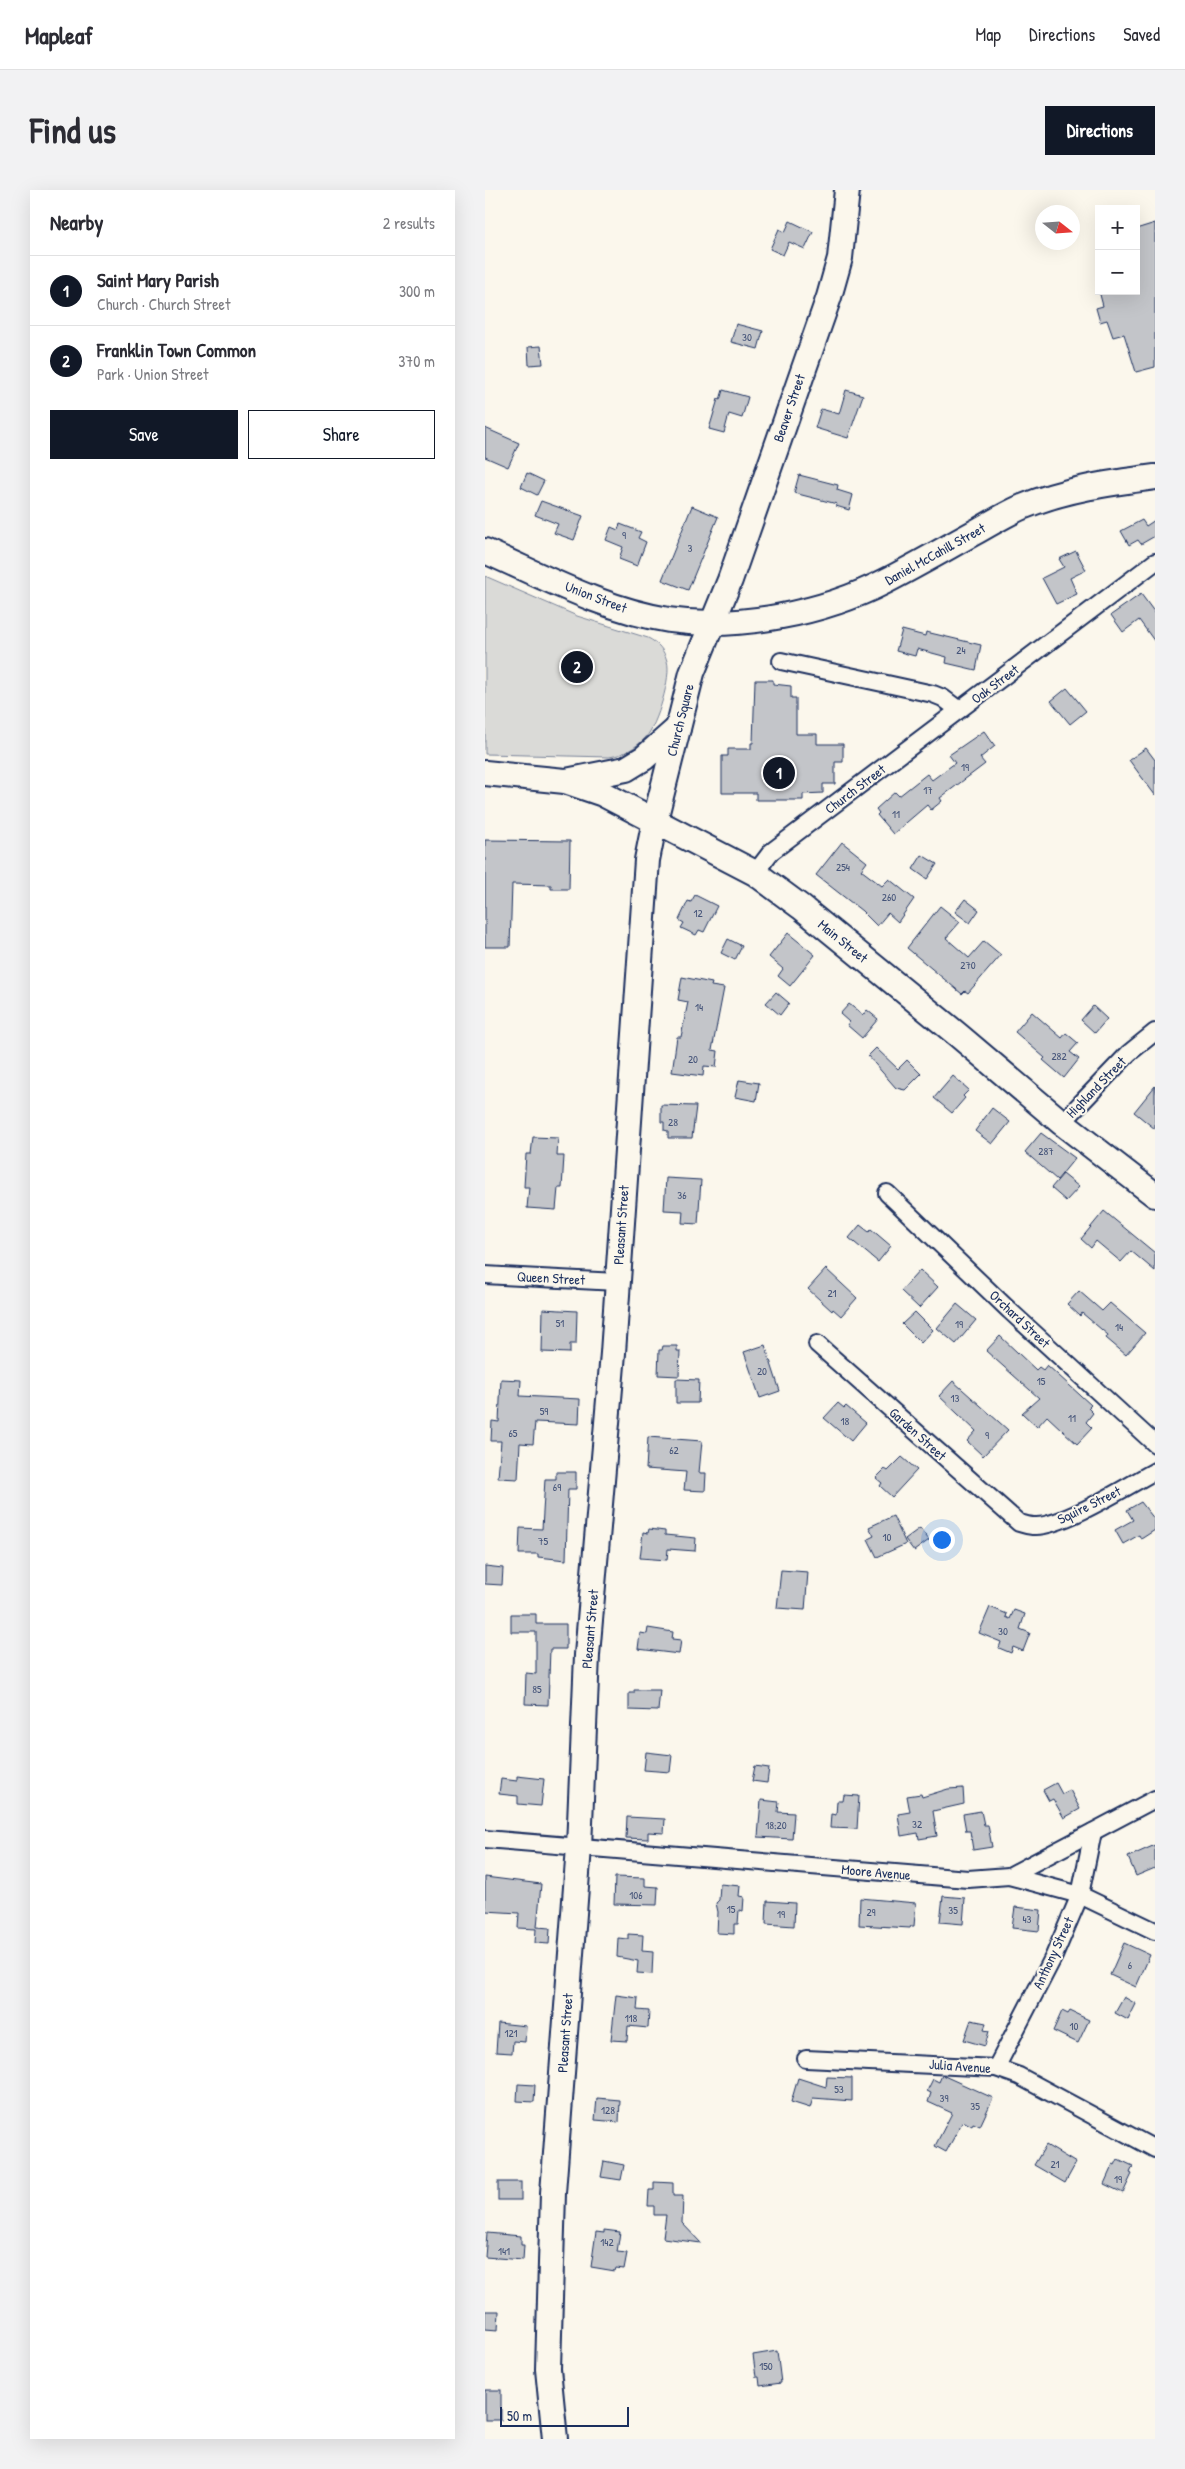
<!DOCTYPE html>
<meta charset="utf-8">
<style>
:root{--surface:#fff;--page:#f2f2f3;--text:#2b2b33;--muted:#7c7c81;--line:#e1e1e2;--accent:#111827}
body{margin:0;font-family:"Patrick Hand",sans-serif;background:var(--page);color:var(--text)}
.controls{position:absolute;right:15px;top:15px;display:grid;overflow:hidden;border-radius:0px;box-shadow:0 5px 20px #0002}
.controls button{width:45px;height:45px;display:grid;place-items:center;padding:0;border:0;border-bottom:1px solid var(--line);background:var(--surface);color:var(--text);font:25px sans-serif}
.compass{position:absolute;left:550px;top:15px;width:45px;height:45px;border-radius:50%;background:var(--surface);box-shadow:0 5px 20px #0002;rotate:107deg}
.scale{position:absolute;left:15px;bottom:12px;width:129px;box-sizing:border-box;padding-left:5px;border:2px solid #1b2f5e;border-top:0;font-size:14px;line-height:18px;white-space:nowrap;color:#1b2f5e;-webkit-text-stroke:4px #fbf7ec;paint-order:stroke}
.you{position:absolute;left:456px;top:1349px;width:18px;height:18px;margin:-12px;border:4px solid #fff;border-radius:50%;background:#1a73e8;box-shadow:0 0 0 8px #1a73e833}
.badge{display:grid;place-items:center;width:32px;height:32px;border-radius:50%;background:var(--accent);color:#fff;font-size:16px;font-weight:700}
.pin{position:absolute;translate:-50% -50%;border:2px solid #fff;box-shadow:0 1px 5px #0006}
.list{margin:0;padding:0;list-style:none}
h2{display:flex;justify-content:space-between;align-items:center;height:65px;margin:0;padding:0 20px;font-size:21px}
h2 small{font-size:16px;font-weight:400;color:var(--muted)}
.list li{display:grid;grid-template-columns:32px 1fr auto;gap:15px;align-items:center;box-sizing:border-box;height:70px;padding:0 20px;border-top:1px solid var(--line)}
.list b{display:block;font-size:19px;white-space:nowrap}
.list p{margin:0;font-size:16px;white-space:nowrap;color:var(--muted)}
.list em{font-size:16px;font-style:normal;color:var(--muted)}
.actions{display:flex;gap:10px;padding:15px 20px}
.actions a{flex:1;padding:11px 0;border:1px solid var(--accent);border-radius:0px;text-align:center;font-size:18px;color:var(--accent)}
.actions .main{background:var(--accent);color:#fff}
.map{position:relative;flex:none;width:670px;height:2249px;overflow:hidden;border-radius:0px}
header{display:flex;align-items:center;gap:30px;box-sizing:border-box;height:70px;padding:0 25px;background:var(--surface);border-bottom:1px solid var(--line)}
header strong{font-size:24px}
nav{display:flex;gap:28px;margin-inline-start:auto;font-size:18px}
.intro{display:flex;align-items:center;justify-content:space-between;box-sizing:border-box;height:120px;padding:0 30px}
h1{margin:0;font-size:35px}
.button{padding:12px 22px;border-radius:0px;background:var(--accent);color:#fff;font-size:18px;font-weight:700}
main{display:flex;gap:30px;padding:0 30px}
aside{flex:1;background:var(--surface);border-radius:0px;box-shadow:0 5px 20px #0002}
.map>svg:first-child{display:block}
.green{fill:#dadad7;stroke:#7a849a}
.building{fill:#c3c5c9;stroke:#1b2f5e}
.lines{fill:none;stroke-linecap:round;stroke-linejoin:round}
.street-casing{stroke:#1b2f5e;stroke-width:20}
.secondary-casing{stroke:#1b2f5e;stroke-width:28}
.street{stroke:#fbf7ec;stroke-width:16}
.secondary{stroke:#fbf7ec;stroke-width:24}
.labels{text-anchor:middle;stroke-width:4;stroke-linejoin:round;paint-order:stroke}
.number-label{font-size:11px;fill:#455479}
.street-label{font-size:14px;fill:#1b2f5e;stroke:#fbf7ec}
</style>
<header>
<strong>Mapleaf</strong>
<nav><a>Map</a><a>Directions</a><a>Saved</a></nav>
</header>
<div class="intro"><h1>Find us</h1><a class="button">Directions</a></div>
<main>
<aside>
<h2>Nearby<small>2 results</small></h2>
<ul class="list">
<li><span class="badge">1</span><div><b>Saint Mary Parish</b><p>Church · Church Street</p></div><em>300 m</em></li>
<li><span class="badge">2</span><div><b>Franklin Town Common</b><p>Park · Union Street</p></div><em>370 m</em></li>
</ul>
<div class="actions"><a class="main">Save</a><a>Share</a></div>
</aside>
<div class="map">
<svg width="670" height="2249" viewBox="0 0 670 2249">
<rect width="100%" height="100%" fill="#fbf7ec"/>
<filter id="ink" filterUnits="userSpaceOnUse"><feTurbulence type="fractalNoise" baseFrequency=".02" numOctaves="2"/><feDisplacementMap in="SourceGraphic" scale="10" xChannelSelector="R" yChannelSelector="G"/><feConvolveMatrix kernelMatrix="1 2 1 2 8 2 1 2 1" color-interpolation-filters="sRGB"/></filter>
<g filter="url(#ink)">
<path class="green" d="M 0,386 L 92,426 L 163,448 C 173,453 179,460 182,471 C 187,486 172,535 161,547 C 151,558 138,565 124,567 L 0,564 Z"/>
<g class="building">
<polygon points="305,31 328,42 320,59 304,52 298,65 285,59 294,39 300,42"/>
<polygon points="670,33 670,177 651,182 639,144 628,147 622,130 615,132 611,118 618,116 614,101 651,101 651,39"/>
<polygon points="251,134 278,141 273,159 246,152"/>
<polygon points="56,156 58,174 44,175 43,157"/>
<polygon points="238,200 263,207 257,228 244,224 239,243 224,239 233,209 235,210"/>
<polygon points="361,200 378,205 363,248 330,238 336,219 354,224"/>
<polygon points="0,238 34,253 23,277 0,267"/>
<polygon points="42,283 59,291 52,305 36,297"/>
<polygon points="314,285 353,295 352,300 368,305 364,320 351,316 352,314 309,303"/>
<polygon points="56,311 98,326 89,350 69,343 73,334 50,325"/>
<polygon points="207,316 233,327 203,400 177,390"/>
<polygon points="657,330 661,336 670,330 670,346 656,354 653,350 644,355 636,341"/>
<polygon points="135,334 156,342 153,348 161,352 152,376 134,369 138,357 121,350 126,337 133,340"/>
<polygon points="591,361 601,380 585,388 592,404 571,414 557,388 579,377 574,369"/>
<polygon points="656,404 670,423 670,452 654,430 638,442 626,425"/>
<polygon points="417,440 440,446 441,442 496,455 491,480 461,473 462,467 432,459 430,466 411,461"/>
<polygon points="270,490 288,490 288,494 306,496 306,508 311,508 311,544 332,544 332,554 358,554 358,572 350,572 350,594 338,594 338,603 318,604 318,610 271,610 271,603 237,603 237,566 243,566 243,559 266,559 266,553 268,553"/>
<polygon points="582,498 601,521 585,534 566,511"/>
<polygon points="499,541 510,556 495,568 500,574 455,608 457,611 446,620 442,615 408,644 392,625 394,623 391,619 410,602 414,606 442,584 447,590 470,573 464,565"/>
<polygon points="661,558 670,570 670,605 644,570"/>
<polygon points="0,650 85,651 84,699 66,699 66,695 27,694 25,757 0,757"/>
<polygon points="357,652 382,672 376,680 397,696 404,689 429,709 413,732 403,723 392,736 377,721 331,685"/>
<polygon points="437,665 452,674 442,689 428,679"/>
<polygon points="210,705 232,716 219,742 214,740 211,745 196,738 199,733 194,730 203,711 206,712"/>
<polygon points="480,709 494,720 485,733 470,722"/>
<polygon points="455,716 475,732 461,748 484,768 499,751 516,765 483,803 480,801 477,804 422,758"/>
<polygon points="303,743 330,765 305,796 293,786 298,779 284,767"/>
<polygon points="243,749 257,756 250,770 236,763"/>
<polygon points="197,787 227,793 226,796 239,798 227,860 233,861 231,877 219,876 218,886 187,882 192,847 196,847 203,812 193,810"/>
<polygon points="291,802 304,813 295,825 281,813"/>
<polygon points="364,814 378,825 382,820 393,829 377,848 362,835 364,832 355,824"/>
<polygon points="608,816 622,829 610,843 596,830"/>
<polygon points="547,822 577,848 581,843 593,853 585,862 594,869 579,888 558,870 560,868 530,842"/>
<polygon points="391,858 413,879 422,870 436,884 420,900 411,898 383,866"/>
<polygon points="468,886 484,900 478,906 480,908 467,923 449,908"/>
<polygon points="254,890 274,893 271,911 250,907"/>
<polygon points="670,896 670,939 649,922"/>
<polygon points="176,915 211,916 207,948 183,948 183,941 179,940 179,932 176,932"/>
<polygon points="507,918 525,932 507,954 490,941"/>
<polygon points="556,943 590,968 572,990 540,962"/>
<polygon points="48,947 73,948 72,966 79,966 77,998 73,998 71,1020 42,1018 44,997 39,997 41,964 46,964"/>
<polygon points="578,984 594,997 581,1011 566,998"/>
<polygon points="181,988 216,990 213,1034 197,1033 198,1021 179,1020"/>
<polygon points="619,1021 670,1063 670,1081 646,1061 636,1072 611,1051 606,1058 596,1049"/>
<polygon points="375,1035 384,1042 386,1039 406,1056 393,1072 364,1048"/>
<polygon points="341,1079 372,1108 356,1126 348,1119 347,1121 323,1099"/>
<polygon points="435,1080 453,1097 434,1118 416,1101"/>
<polygon points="594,1101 617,1121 625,1113 660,1143 641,1165 621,1148 623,1145 597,1123 595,1126 582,1114"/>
<polygon points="472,1114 491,1130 471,1154 452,1138"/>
<polygon points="58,1119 92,1121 91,1154 85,1154 85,1163 57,1162"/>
<polygon points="430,1122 448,1140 436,1153 417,1134"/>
<polygon points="515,1146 551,1180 554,1177 558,1180 562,1175 606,1215 603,1218 608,1223 601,1232 607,1238 592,1254 562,1226 552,1237 537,1223 554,1208 501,1161"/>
<polygon points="280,1155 295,1201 275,1208 259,1162"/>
<polygon points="178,1156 192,1156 192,1161 195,1161 194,1186 173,1185 174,1160 177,1160"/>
<polygon points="16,1189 36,1190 35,1206 95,1209 94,1234 50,1232 48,1254 35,1253 33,1289 13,1288 16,1251 6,1251 7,1231 14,1232"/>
<polygon points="191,1189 214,1190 213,1213 191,1213"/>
<polygon points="468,1191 523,1240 498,1266 482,1251 491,1241 454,1206"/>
<polygon points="353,1213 359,1218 361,1216 381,1233 366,1251 339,1228"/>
<polygon points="163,1247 217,1251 214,1283 221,1283 220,1301 199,1300 201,1282 161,1279"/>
<polygon points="417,1267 432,1280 407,1307 395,1296 397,1293 391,1288 400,1279 403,1281"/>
<polygon points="71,1282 91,1282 91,1299 83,1299 81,1370 53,1367 53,1364 34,1364 35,1338 57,1339 60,1289 71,1289"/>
<polygon points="656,1312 670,1330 670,1340 656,1349 654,1345 638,1354 630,1340 648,1330 642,1320"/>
<polygon points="408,1326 421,1354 392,1367 383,1349 389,1346 384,1337"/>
<polygon points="435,1338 444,1350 429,1361 420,1349"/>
<polygon points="164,1339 180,1341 180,1345 211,1348 210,1361 183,1359 182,1370 155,1368 158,1342 163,1343"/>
<polygon points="0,1376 18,1378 17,1395 0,1394"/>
<polygon points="296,1380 323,1382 320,1420 292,1418"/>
<polygon points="505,1417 522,1424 521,1427 525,1429 529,1420 540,1424 535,1439 545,1443 538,1461 528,1457 526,1463 514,1458 516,1452 494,1443"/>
<polygon points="26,1424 51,1424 51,1434 81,1434 81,1459 65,1459 63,1515 40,1514 41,1483 51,1484 51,1442 26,1442"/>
<polygon points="163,1438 188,1442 187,1449 196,1450 194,1464 153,1459 155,1443 162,1444"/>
<polygon points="149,1500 175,1500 173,1521 144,1520 144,1503 149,1503"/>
<polygon points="161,1562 187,1565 185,1582 159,1580"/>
<polygon points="270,1576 284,1578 282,1593 267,1591"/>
<polygon points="32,1586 59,1589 56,1616 33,1614 33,1606 14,1604 16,1589 32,1591"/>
<polygon points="571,1593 577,1604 585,1600 595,1619 579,1628 568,1609 564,1611 558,1600"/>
<polygon points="478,1598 479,1614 448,1621 452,1646 434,1649 433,1643 416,1646 413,1624 425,1622 422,1606 436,1604 437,1607 463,1599"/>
<polygon points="359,1605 374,1606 372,1639 345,1638 346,1624 351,1625 352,1611 358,1611"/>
<polygon points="276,1610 294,1612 293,1622 309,1623 307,1649 273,1647"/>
<polygon points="496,1621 499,1635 503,1635 507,1657 488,1660 485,1641 481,1641 478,1624"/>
<polygon points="142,1627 180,1629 179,1643 163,1642 163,1649 141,1648"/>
<polygon points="670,1655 670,1678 651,1686 643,1667"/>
<polygon points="0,1687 56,1694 52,1737 65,1738 64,1754 50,1753 51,1739 33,1738 34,1723 0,1721"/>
<polygon points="130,1687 160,1688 160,1696 173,1697 172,1715 129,1714"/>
<polygon points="235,1694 255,1696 254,1706 259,1707 258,1721 254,1720 253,1734 249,1734 249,1744 232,1743 233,1722 231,1713 234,1710"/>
<polygon points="458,1706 480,1708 478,1734 455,1732"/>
<polygon points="375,1708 431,1713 429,1736 426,1736 425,1738 374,1735"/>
<polygon points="282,1711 310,1713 309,1736 281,1734"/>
<polygon points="530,1717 556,1720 554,1741 527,1738"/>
<polygon points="143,1744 158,1745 157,1761 168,1762 167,1784 152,1783 153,1771 132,1767 133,1748 143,1749"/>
<polygon points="639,1753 665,1765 651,1797 625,1785"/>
<polygon points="131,1805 153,1808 152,1820 164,1821 163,1838 143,1836 142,1851 126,1850"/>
<polygon points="639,1807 651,1814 643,1830 630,1823"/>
<polygon points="577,1821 583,1824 585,1821 604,1830 593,1853 568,1841"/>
<polygon points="486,1830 501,1833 499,1840 504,1841 500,1856 479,1850"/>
<polygon points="13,1833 41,1836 40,1852 28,1851 27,1863 11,1862"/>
<polygon points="457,1885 508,1908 495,1936 488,1933 487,1936 478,1931 461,1962 450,1956 467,1923 443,1912 446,1903 442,1901 448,1889 454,1892"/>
<polygon points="342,1887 367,1888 367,1911 328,1908 325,1918 306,1912 313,1888 341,1897"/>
<polygon points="33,1894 50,1895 49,1912 32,1911"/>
<polygon points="112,1908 135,1910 134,1932 110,1930"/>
<polygon points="561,1955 591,1973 580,1993 549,1975"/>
<polygon points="633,1969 648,1976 645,1983 647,1984 638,2003 619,1994 628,1974 630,1975"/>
<polygon points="119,1971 139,1975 136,1990 116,1987"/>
<rect x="13" y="1992" width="23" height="18"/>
<polygon points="169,1992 188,1993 188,2006 198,2006 197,2033 216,2053 178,2048 181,2025 169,2025 169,2016 163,2016 164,2000 169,2000"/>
<polygon points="119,2040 135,2042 132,2062 142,2063 139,2079 131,2078 130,2081 106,2077 111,2042 119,2043"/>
<polygon points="2,2043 36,2046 36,2055 39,2055 38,2070 0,2067"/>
<polygon points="0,2121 14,2121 13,2140 0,2139"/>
<polygon points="292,2161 296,2193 275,2196 274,2187 271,2187 268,2165"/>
<rect x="0" y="2200" width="16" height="30"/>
</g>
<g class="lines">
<defs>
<g id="street">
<polyline points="296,471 448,504 458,508 474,520"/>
<polyline points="270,683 286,662 670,372"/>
<polyline points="577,933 644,863 670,842"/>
<polyline points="402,1003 525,1121 670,1254"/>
<polyline points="0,1085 132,1092"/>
<path d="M 332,1154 L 534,1333 C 539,1334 544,1336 549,1336 C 576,1338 644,1295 670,1281"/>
<polyline points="0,1649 483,1689 524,1686 670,1609"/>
<polyline points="524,1686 595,1705 670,1741"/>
<polyline points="321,1869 511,1878 534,1886 670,1959"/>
<polyline points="511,1878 569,1766 595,1705 608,1642"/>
</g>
<g id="secondary">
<path d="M 0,361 C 59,387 120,420 184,430 C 254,440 339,423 401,391 C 432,375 463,357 494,340 C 508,332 523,323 537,317 C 580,299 625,293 670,287"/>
<polyline points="0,583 80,591 118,604 270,683 316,717 473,845 577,933 670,1005"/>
<polyline points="81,591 141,579 159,568 193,538"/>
<polyline points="70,2249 63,2179 68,2003 94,1657 102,1465 128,1163 162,670 170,630 207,483 245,390 344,107 355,68 362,0"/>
</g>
</defs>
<use href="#street" class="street-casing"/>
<use href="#secondary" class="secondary-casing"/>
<use href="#street" class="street"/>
<use href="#secondary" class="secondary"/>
</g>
</g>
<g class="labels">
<g class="number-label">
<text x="262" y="151">30</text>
<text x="139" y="349">9</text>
<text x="205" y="362">3</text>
<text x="476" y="464">24</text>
<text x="480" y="581">19</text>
<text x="443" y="604">17</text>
<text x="411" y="628">11</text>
<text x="358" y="681">254</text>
<text x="404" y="711">260</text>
<text x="213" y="727">12</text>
<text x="483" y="779">270</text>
<text x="214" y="821">14</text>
<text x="574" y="870">282</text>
<text x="208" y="873">20</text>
<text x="188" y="936">28</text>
<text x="561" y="965">287</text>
<text x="197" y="1009">36</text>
<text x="347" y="1107">21</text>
<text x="75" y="1137">51</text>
<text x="474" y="1138">19</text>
<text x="634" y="1141">14</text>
<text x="277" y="1185">20</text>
<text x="556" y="1195">15</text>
<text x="470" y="1212">13</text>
<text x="59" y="1225">59</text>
<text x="587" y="1232">11</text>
<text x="360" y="1235">18</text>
<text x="28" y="1247">65</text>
<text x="502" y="1249">9</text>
<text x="189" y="1264">62</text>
<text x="72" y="1301">69</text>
<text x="402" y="1351">10</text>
<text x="58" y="1355">75</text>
<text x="518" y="1445">30</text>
<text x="52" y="1503">85</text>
<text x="432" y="1638">32</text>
<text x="291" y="1639">18;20</text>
<text x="151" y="1709">106</text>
<text x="246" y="1723">15</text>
<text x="468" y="1724">35</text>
<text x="386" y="1726">29</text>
<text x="296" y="1728">19</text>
<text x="542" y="1733">43</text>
<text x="645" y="1779">6</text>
<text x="146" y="1832">118</text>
<text x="589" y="1840">10</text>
<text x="26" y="1847">121</text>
<text x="354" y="1903">53</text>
<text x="459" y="1912">39</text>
<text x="490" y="1920">35</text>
<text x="123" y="1924">128</text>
<text x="570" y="1978">21</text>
<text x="633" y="1993">19</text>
<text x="122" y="2056">142</text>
<text x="19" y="2065">141</text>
<text x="281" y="2180">150</text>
</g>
<g class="street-label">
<text transform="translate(304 218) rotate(-71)" y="5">Beaver Street</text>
<text transform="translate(450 364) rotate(-29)" y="5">Daniel McCahill Street</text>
<text transform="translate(111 407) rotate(21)" y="5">Union Street</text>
<text transform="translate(510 494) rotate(-37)" y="5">Oak Street</text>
<text transform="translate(195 530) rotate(-76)" y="5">Church Square</text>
<text transform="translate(370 599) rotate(-37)" y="5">Church Street</text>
<text transform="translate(358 751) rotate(39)" y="5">Main Street</text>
<text transform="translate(611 897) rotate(-46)" y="5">Highland Street</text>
<text transform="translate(136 1035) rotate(-86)" y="5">Pleasant Street</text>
<text transform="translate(66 1088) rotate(3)" y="5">Queen Street</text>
<text transform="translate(535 1129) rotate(43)" y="5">Orchard Street</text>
<text transform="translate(433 1244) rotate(42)" y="5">Garden Street</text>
<text transform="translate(604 1315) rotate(-26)" y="5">Squire Street</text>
<text transform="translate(105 1439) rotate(-85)" y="5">Pleasant Street</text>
<text transform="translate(391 1682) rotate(5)" y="5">Moore Avenue</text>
<text transform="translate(568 1763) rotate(-65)" y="5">Anthony Street</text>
<text transform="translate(80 1843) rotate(-86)" y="5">Pleasant Street</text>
<text transform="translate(475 1876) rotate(4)" y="5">Julia Avenue</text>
</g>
</g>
</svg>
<div class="controls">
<button>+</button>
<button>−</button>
</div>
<svg class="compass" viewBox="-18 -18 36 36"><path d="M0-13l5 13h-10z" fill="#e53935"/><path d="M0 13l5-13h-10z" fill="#7c7c81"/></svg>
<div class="scale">50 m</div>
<div class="you"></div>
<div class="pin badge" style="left:294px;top:583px">1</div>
<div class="pin badge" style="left:92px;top:477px">2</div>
</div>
</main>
